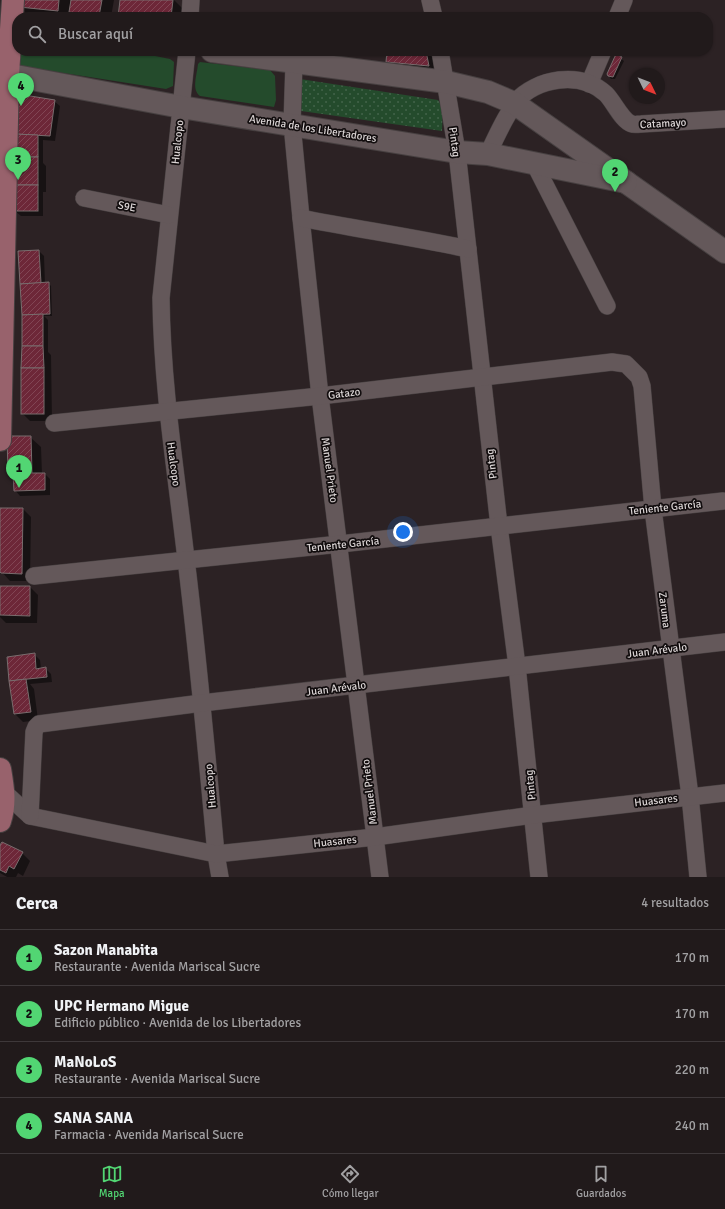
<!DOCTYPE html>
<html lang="es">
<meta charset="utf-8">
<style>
:root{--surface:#211a1b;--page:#292324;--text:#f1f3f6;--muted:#a2a1a3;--line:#3e383a;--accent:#52d673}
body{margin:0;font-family:Signika,sans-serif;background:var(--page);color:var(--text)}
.compass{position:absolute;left:629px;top:68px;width:36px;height:36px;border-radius:50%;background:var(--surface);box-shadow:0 1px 3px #0004;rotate:133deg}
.you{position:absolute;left:403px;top:532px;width:14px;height:14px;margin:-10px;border:3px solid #fff;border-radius:50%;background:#1a73e8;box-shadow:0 0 0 6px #1a73e833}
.badge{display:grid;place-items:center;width:26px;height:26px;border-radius:50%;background:var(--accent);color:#111;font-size:13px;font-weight:700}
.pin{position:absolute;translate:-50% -33px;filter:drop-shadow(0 1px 2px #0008)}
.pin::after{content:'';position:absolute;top:21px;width:14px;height:12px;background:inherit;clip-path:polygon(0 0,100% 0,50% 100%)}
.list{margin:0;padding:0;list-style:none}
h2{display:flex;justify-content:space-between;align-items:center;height:52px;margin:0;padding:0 16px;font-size:17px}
h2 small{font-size:13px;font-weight:400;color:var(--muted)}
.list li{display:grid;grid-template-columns:26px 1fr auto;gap:12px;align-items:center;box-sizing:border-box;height:56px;padding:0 16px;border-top:1px solid var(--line)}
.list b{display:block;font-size:15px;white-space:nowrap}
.list p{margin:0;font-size:13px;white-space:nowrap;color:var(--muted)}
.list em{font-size:13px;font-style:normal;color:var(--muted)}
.icon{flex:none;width:22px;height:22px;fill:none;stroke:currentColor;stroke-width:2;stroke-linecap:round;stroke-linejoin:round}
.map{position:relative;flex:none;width:725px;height:877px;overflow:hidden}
.search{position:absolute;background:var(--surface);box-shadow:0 1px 3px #0004;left:12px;right:12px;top:12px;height:44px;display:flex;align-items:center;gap:10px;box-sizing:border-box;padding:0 14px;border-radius:16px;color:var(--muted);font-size:15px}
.sheet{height:276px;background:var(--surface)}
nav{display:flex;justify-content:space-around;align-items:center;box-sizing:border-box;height:56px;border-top:1px solid var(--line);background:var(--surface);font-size:11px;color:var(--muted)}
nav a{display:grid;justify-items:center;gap:2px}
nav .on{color:var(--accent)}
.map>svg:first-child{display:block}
.green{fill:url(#green-dots)}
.pitch{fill:#244b2c}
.shadow{fill:#0007}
.building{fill:url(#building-hatch);stroke:#786c6d}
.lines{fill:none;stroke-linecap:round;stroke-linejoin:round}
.street-casing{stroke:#474041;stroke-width:18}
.secondary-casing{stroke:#474041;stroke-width:24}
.primary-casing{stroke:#474041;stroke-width:24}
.street{stroke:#64585a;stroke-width:17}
.secondary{stroke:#64585a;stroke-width:22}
.primary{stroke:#98626c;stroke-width:22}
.labels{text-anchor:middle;stroke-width:3.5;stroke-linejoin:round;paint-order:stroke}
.street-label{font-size:11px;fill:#dad4d4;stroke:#120d0e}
</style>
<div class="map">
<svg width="725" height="877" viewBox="0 0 725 877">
<defs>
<pattern id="green-dots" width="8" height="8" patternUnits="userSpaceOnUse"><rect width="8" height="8" fill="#244b2c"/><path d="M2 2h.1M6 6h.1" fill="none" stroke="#43644a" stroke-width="1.8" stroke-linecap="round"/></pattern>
<pattern id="building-hatch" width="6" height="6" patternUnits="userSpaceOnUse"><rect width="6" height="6" fill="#6d2738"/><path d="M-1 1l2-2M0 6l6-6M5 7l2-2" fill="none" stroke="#814554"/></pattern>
</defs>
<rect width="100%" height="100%" fill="#2c2224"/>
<polygon class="green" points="300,79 438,100 443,107 442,131 301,111"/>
<g class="pitch">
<polygon points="20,51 131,51 170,59 174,62 173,86 166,89 19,66"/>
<path d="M 200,62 L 270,70 L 275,76 L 276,100 L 274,107 L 200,96 C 191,89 197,75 198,64 Z"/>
</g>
<g class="shadow">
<polygon points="20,0 70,0 70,6 71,6 72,0 114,0 111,17 76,17 69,10 69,17 30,17 20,7"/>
<polygon points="121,0 174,0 188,14 188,17 119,17"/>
<polygon points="388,51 433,51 437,73 395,70 387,62"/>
<polygon points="617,56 624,61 615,79 611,79 609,76"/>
<polygon points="54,101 60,106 55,141 43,140 43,163 46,166 46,192 43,192 43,216 21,216 15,211 15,157"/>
<polygon points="39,251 44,256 45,284 48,283 51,286 52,316 44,316 48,320 48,352 51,355 52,421 30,421 22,413"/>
<polygon points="30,437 41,447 42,474 45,474 50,479 50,495 20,496 15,490 15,479 9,473"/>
<polygon points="23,509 31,517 30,581 10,581 0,570"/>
<polygon points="0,587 30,587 38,595 37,623 6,623 0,617"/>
<polygon points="34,654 40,660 41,669 45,668 51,674 52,682 30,684 34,689 38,720 23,722 15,714 8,658"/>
<polygon points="0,847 22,853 30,861 23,876 18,873 16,877 7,877 0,873"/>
</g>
<g class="building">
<polygon points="19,0 59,0 58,11 19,7"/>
<polygon points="71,0 102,0 99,16 69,12"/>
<polygon points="120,0 173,0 171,17 118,17"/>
<polygon points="387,51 426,51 429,66 386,62"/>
<polygon points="616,54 622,57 613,77 608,76 607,74"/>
<polygon points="24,95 55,100 50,136 15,134 16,103"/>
<polygon points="15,134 38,135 38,157 14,157"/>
<rect x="14" y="157" width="24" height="28"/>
<rect x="14" y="185" width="24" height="26"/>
<polygon points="39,250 41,283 20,284 18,251"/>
<polygon points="49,282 50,314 22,315 20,284"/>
<polygon points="43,314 43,346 22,346 22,315"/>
<polygon points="22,346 43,346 44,368 21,368"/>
<rect x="21" y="368" width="23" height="46"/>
<polygon points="7,436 31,436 32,473 8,474"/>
<polygon points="32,473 45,473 45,490 14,491 13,474"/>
<polygon points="0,508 23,508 22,574 1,573 0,572"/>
<polygon points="0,586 30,586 30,616 0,615"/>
<polygon points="35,653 36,669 46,667 47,677 9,681 7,657"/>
<polygon points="26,679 31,712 14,714 9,681"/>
<polygon points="2,842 23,852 14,869 9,866 6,873 0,870 0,845"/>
</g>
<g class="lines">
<defs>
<g id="street">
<polyline points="430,0 434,17"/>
<polyline points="190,17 191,0"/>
<polyline points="617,17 624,0"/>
<path d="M 187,51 L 161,298 C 162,387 176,472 186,559 C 198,657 207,755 216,854 L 220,877"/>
<polyline points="440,51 457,152 499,526 517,666 539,877"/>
<polyline points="294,63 292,124 301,218 320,396 380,877"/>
<polyline points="589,84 603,51"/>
<path d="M 488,154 C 494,141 500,128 507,116 C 510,112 512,106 515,102 C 537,78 580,70 606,94 C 614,102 622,121 632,124 C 634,125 638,124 641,124 L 725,119"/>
<polyline points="534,163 607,306"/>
<polyline points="84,198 169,215"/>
<path d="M 301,218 C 356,229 412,237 468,249"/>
<polyline points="54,423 320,396 612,362 626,364 639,377 642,386 653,509 690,796 698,877"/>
<polyline points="34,576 340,544 723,501"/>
<polyline points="4,792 30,816 216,854 375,837 533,815 725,793"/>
<polyline points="30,816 34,732 36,727 39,724 202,703 725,642"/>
</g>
<g id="secondary">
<polyline points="212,51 446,82 488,92 514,103 725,252"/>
<polyline points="0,73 181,107 457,152 488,154 626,182"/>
</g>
<g id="primary">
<polyline points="0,440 8,74 13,0"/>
<path d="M 0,769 C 3,787 6,803 0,821"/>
</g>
</defs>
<use href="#street" class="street-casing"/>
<use href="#secondary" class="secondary-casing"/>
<use href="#primary" class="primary-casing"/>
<use href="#street" class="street"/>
<use href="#secondary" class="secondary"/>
<use href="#primary" class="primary"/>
</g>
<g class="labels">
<g class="street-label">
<text transform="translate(663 123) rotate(-3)" y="4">Catamayo</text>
<text transform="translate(313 128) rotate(9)" y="4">Avenida de los Libertadores</text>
<text transform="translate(177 142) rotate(-84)" y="4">Hualcopo</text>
<text transform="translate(455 142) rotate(82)" y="4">Pintag</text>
<text transform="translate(127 206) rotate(11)" y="4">S9E</text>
<text transform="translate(344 393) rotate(-7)" y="4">Gatazo</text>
<text transform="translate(174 464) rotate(82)" y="4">Hualcopo</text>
<text transform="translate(491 464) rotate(-97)" y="4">Pintag</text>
<text transform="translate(330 470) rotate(82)" y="4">Manuel Prieto</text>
<text transform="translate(665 507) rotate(-6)" y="4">Teniente García</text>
<text transform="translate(343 544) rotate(-6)" y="4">Teniente García</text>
<text transform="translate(665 610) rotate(83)" y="4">Zaruma</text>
<text transform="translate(657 650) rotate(-7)" y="4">Juan Arévalo</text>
<text transform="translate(336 688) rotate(-7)" y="4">Juan Arévalo</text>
<text transform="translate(530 785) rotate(-96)" y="4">Pintag</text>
<text transform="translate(210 786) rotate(-95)" y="4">Hualcopo</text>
<text transform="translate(369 792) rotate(-97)" y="4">Manuel Prieto</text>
<text transform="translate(656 800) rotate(-7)" y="4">Huasares</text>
<text transform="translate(335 841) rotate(-6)" y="4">Huasares</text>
</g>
</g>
</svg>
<svg class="compass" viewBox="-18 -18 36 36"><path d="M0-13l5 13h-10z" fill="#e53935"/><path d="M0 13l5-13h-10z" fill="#a2a1a3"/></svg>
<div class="you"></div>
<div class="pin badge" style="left:19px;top:488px">1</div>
<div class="pin badge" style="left:615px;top:192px">2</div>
<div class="pin badge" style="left:18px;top:180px">3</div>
<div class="pin badge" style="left:21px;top:106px">4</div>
<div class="search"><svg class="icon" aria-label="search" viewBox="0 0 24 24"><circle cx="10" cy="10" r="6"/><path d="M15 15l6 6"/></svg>Buscar aquí</div>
</div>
<section class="sheet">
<h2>Cerca<small>4 resultados</small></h2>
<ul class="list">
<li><span class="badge">1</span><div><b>Sazon Manabita</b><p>Restaurante · Avenida Mariscal Sucre</p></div><em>170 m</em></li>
<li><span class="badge">2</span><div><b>UPC Hermano Migue</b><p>Edificio público · Avenida de los Libertadores</p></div><em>170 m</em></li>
<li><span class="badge">3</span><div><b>MaNoLoS</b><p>Restaurante · Avenida Mariscal Sucre</p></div><em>220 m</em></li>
<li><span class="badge">4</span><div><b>SANA SANA</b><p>Farmacia · Avenida Mariscal Sucre</p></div><em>240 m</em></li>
</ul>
</section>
<nav>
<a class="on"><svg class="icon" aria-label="map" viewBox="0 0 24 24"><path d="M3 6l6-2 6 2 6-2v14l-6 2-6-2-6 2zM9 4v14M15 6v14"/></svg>Mapa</a>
<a><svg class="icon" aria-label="directions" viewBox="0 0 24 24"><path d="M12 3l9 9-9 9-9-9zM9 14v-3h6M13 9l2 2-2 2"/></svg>Cómo llegar</a>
<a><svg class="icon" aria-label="saved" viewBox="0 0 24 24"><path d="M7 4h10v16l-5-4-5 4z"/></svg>Guardados</a>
</nav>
